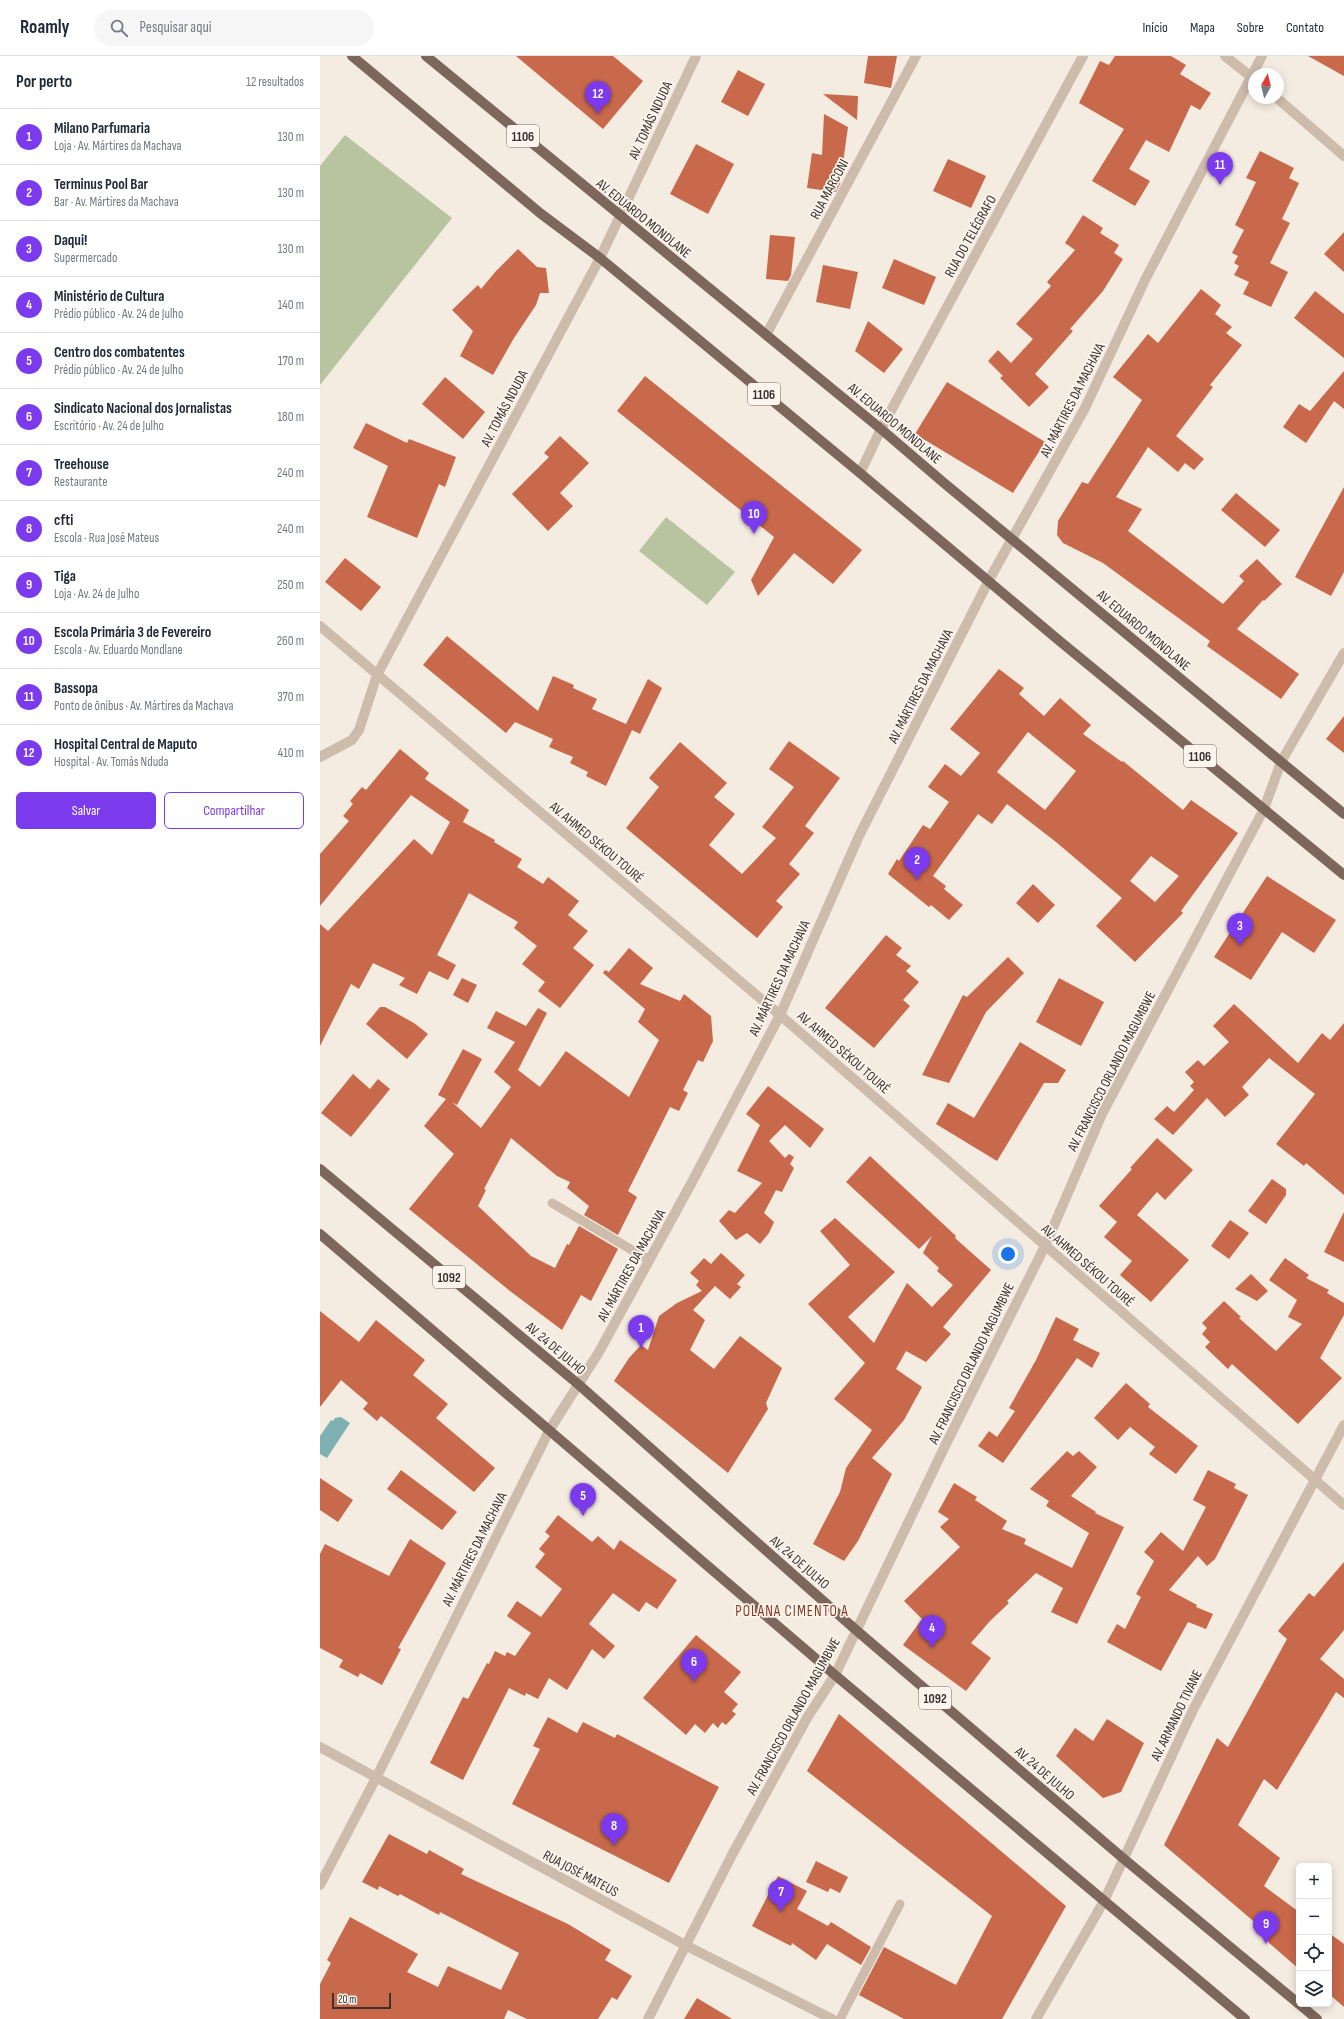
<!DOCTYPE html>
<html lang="pt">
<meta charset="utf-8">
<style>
:root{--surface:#fff;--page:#f6f6f7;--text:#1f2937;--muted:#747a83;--line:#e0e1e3;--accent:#7c3aed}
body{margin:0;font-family:"Sofia Sans Condensed",sans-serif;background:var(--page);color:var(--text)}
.controls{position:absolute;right:12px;bottom:12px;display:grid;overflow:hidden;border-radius:6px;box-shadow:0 2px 10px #0003}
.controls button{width:36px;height:36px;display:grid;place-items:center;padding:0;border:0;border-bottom:1px solid var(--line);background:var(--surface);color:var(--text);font:20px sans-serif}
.compass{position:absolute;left:928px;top:12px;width:36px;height:36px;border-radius:50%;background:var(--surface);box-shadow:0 2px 10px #0003;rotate:8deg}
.scale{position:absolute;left:12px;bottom:10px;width:59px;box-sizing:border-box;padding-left:4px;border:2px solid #3b302b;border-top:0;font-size:11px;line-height:14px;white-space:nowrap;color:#3b302b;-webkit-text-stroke:3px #fbf5ee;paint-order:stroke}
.you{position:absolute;left:688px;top:1198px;width:14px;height:14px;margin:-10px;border:3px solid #fff;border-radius:50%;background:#1a73e8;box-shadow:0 0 0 6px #1a73e833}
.badge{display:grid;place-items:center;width:26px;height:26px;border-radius:50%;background:var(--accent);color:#fff;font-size:13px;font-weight:700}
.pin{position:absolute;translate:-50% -33px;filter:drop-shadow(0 1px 2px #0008)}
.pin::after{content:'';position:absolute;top:21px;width:14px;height:12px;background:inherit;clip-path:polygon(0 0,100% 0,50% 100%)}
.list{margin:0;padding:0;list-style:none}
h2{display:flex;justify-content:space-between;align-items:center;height:52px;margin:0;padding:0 16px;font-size:17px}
h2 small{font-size:13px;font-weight:400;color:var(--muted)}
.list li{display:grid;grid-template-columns:26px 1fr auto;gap:12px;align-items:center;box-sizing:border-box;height:56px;padding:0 16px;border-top:1px solid var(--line)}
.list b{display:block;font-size:15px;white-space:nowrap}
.list p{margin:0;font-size:13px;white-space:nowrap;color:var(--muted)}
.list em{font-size:13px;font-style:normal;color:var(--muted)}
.actions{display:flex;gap:8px;padding:12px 16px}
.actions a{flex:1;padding:9px 0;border:1px solid var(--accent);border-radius:6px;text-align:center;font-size:14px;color:var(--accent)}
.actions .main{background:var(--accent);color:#fff}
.icon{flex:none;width:22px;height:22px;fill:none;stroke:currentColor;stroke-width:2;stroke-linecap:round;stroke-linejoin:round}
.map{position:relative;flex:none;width:1024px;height:1963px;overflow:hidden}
header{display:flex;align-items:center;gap:24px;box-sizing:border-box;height:56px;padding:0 20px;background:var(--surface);border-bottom:1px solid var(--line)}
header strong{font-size:19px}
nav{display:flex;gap:22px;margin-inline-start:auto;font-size:14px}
.search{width:280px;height:36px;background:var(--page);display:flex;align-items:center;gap:10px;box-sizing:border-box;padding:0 14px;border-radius:22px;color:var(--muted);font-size:15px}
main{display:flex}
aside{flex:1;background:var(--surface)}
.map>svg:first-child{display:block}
.green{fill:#b8c4a0}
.water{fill:#7fb0b2}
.building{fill:#c8694b;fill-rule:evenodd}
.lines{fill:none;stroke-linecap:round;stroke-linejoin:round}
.service{stroke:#cdbbac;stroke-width:9}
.minor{stroke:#cdbbac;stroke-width:10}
.primary{stroke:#7d675c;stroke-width:10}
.labels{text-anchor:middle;stroke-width:3.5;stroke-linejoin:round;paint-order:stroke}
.shield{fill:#fbf5ee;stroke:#756b66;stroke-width:1}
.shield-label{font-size:13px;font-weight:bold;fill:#3b302b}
.street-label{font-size:14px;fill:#3b302b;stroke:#fbf5ee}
.neighbourhood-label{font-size:15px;letter-spacing:1px;fill:#8c3b22;stroke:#fbf5ee}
</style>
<header>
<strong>Roamly</strong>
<div class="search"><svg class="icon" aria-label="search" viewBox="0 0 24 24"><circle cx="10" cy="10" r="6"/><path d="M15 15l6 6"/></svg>Pesquisar aqui</div>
<nav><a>Início</a><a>Mapa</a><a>Sobre</a><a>Contato</a></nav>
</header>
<main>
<aside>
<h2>Por perto<small>12 resultados</small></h2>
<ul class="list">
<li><span class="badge">1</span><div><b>Milano Parfumaria</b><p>Loja · Av. Mártires da Machava</p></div><em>130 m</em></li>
<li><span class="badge">2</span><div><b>Terminus Pool Bar</b><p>Bar · Av. Mártires da Machava</p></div><em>130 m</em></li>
<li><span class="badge">3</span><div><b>Daqui!</b><p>Supermercado</p></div><em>130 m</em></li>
<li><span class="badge">4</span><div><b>Ministério de Cultura</b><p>Prédio público · Av. 24 de Julho</p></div><em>140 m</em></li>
<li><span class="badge">5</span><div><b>Centro dos combatentes</b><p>Prédio público · Av. 24 de Julho</p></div><em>170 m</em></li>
<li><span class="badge">6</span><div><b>Sindicato Nacional dos Jornalistas</b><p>Escritório · Av. 24 de Julho</p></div><em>180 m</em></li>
<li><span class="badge">7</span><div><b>Treehouse</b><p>Restaurante</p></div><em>240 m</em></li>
<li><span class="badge">8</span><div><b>cfti</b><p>Escola · Rua José Mateus</p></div><em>240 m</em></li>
<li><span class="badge">9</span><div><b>Tiga</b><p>Loja · Av. 24 de Julho</p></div><em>250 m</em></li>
<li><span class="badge">10</span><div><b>Escola Primária 3 de Fevereiro</b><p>Escola · Av. Eduardo Mondlane</p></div><em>260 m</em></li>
<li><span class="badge">11</span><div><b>Bassopa</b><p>Ponto de ônibus · Av. Mártires da Machava</p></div><em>370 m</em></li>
<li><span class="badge">12</span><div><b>Hospital Central de Maputo</b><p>Hospital · Av. Tomás Nduda</p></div><em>410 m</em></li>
</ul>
<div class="actions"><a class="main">Salvar</a><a>Compartilhar</a></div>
</aside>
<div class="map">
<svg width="1024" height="1963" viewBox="0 0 1024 1963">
<rect width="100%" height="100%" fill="#f4ebe1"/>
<g class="green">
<polygon points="25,79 132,162 0,329 0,110"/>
<polygon points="346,461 415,516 387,549 319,495"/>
</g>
<polygon class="water" points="21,1361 30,1367 7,1402 0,1398 0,1380 11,1364 13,1365 15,1362"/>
<g class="building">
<polygon points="196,0 293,0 323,25 283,73"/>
<polygon points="548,0 577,0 571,32 544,27"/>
<polygon points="795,0 851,0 866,9 860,18 891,37 880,54 871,49 849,96 826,84 809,113 830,125 815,150 772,125 804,73 759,47 780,5 789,9"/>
<polygon points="988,0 1024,0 1024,20"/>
<polygon points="418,14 445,28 428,60 401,46"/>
<polygon points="503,38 538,40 537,64"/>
<polygon points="504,58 528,71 520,128 516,136 487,132 492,97 502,99"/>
<polygon points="376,88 414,108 388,158 350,138"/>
<polygon points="940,95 974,112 969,122 979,127 962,163 970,167 950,207 968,216 951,251 923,238 929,226 914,219 919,210 914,207 918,200 912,197 924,174 915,169 936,126 926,122"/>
<polygon points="628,103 666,120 651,152 613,135"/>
<polygon points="763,159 783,172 780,177 799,189 794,197 803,203 783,235 750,273 753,275 715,318 729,331 709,351 680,322 683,320 668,305 678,294 691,307 713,283 696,268 731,230 727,226 755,194 745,187"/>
<polygon points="1024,176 1024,216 1004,198"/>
<polygon points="450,179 475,181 471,219 468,225 446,223"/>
<polygon points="198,193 217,211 226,212 229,237 220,237 216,249 194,282 173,319 140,300 153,275 132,254 158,229 161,233 176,215"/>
<polygon points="574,203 616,221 604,249 562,232"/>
<polygon points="503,209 538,216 530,253 496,246"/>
<polygon points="881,233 901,249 895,258 912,271 906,277 922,289 890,329 893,331 856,380 884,403 874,414 865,407 858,416 828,391 796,441 822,453 808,475 903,548 924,525 919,520 937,503 962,528 944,545 943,544 917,573 979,618 961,643 887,590 890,585 783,507 743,487 737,479 738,465 762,426 768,428 822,344 793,321 828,278 838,287"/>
<polygon points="995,235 1024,258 1024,302 974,262"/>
<polygon points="548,265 583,293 564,317 535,295"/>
<polygon points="1024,315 1024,353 1014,345 986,387 963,371 979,348 990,355"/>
<polygon points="325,320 542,494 513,528 474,497 438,540 431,524 454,481 297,355"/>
<polygon points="125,321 165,356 143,383 102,348"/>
<polygon points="627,326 725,386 693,437 595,378"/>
<polygon points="46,367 87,387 89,383 136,401 125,431 119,428 97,482 47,461 68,410 33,392"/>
<polygon points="240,380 269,407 240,437 253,450 228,475 192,438 229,401 224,397"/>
<polygon points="1024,431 1024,516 1011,540 975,521"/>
<polygon points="916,437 960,474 945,491 901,454"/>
<polygon points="25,502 61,531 41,555 5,526"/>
<polygon points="127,580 218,655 233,620 254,629 253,632 277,643 272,653 306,668 328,623 342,632 320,678 312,674 286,730 266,720 268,716 250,707 253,701 229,691 233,683 195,666 186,677 103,609"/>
<path d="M 679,613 L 704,632 L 699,638 L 724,660 L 740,642 L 771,669 L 763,678 L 802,706 L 803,705 L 863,754 L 871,744 L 918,777 L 861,855 L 863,857 L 815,906 L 776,870 L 802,842 L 736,786 L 687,748 L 672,768 L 658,758 L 613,820 L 626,830 L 624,833 L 643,849 L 629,864 L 611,849 L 609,851 L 568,818 L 577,803 L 579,805 L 603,769 L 610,773 L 629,746 L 608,731 L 625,708 L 641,720 L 660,697 L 630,673 ZM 708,676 L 756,715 L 725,754 L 677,716 ZM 831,800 L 859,820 L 835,846 L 810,825 Z"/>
<polygon points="1024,660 1024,697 1006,683"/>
<polygon points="469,685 520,722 485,770 494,777 469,808 480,818 456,845 463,851 437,882 306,772 339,731 329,722 360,686 407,727 394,741 415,758 389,789 422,818 456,782 442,771 474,731 449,713"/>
<polygon points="80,693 109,717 105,723 149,754 143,766 175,784 174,786 202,803 197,811 223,828 228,821 259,845 248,859 268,875 253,892 274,909 240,952 218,935 225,926 202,908 217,890 194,872 198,866 149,837 117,899 136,909 128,924 109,915 97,938 79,929 85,922 53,907 39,933 31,928 0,990 0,868 8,875 94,783 112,799 130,766 91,739 0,850 0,798 29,765 23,760 33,748 30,745 42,731 46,734"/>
<polygon points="947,820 1016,864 994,897 962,876 931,924 894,901"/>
<polygon points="713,828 735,849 718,867 696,847"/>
<polygon points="566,879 582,892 576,899 591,910 586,915 599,926 583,944 590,950 554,992 505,952"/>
<polygon points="309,892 333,912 320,928 360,945 364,938 391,960 393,985 383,1006 378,1004 363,1034 368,1037 359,1055 350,1051 308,1135 317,1141 298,1179 264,1159 269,1150 247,1132 250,1126 237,1120 191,1082 164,1133 166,1134 158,1150 211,1200 235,1212 247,1188 249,1189 259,1170 298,1193 271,1245 261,1239 242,1274 190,1235 89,1153 134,1098 104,1070 126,1043 118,1039 143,993 162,1003 137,1049 132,1046 161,1072 191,1031 174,1016 195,986 167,972 176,955 206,970 218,952 227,957 198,1014 220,1031 246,995 309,1041 339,984 318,966 325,953 283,917 285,914 289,916"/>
<polygon points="688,901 704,917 666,956 629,1027 602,1019 643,939 647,941"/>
<polygon points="142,922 157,929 148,947 133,939"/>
<polygon points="739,922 784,946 761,990 716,966"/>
<polygon points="914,948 978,1007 1002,977 1010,984 1024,967 1024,1139 986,1107 984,1110 956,1088 995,1038 949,1002 922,1031 929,1039 905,1061 887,1042 853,1079 834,1063 847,1050 854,1056 874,1034 870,1030 874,1026 865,1016 878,1004 884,1010 909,986 893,970"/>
<polygon points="60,951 65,951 94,967 108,978 87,1003 46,968"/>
<polygon points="700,986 746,1014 738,1027 724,1027 677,1105 616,1068 628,1047 654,1062"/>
<polygon points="33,1018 50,1033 58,1023 70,1033 31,1081 1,1057"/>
<polygon points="448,1030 504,1073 490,1092 465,1069 449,1085 465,1102 469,1098 474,1101 470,1108 474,1112 462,1136 456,1134 444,1157 454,1166 449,1177 440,1188 427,1177 416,1184 399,1165 409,1154 415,1157 442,1127 417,1115 440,1069 426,1058"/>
<polygon points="837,1082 873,1114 845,1144 837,1136 817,1159 869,1204 831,1246 800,1219 812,1205 784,1181 797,1166 779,1150 812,1113 810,1112"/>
<polygon points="550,1100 636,1180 635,1182 671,1214 623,1271 631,1278 606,1306 586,1295 576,1313 602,1331 584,1364 552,1402 572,1418 538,1485 524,1505 493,1488 520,1436 526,1412 552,1374 514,1343 545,1307 488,1248 530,1209 500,1175 515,1162 575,1216 528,1261 554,1287 587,1227 612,1251 633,1229 617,1215 619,1212 603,1197 612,1180 599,1193 526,1126"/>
<polygon points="952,1123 966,1133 966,1139 946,1168 928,1155"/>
<polygon points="1024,1156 1024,1206 1004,1196"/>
<polygon points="910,1164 929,1177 909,1203 891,1190"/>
<polygon points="401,1197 425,1219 417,1228 421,1231 410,1243 395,1230 373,1254 385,1264 370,1294 394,1313 420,1280 462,1312 446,1347 448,1353 408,1417 294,1325 309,1302 321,1289 328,1294 339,1260 357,1247 382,1235 376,1229 379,1225 370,1217 384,1202 391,1208"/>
<polygon points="965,1202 989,1219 986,1222 1009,1234 1007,1237 1024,1247 1024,1259 1000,1302 1022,1322 978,1368 912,1308 908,1313 885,1291 890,1286 882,1278 887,1272 882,1267 904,1245 921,1261 919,1262 956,1295 982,1268 968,1261 977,1244 949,1224"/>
<polygon points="931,1218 948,1235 937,1245 915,1233"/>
<polygon points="0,1255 39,1286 56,1264 105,1304 93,1319 128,1348 116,1362 175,1412 154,1436 61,1360 57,1365 43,1353 48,1347 21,1324 0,1351"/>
<polygon points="736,1261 759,1273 753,1284 780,1297 772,1312 757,1302 683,1407 658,1390 669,1375 677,1381 695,1355 689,1352 716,1304"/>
<polygon points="806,1327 830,1348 828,1351 878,1390 856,1418 829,1398 835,1391 810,1371 798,1384 774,1362"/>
<polygon points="747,1395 753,1400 759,1395 777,1411 751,1440 776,1456 775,1457 804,1471 757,1568 731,1556 743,1532 716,1517 687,1545 689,1547 670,1565 651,1587 671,1602 646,1635 583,1589 602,1563 584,1545 640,1491 620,1471 629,1463 618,1456 634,1427 657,1441 655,1444 687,1465 682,1473 706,1483 704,1488 752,1512 769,1477 726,1450 729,1445 710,1433"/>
<polygon points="81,1414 137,1456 122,1474 67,1433"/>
<polygon points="888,1414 916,1428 914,1432 928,1439 895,1503 887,1510 878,1500 849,1534 877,1549 876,1551 893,1558 886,1573 868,1566 841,1615 787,1586 797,1568 805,1573 821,1541 816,1538 834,1505 824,1496 841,1476 863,1495 886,1451 873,1444"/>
<polygon points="0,1422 33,1444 18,1466 0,1454"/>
<polygon points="238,1459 272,1486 278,1480 294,1494 300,1484 357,1524 337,1553 326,1546 319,1556 293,1537 269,1568 295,1590 284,1603 272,1593 247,1634 229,1622 218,1643 206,1637 205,1640 189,1632 143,1724 110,1707 143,1641 148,1643 167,1607 169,1608 175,1595 185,1600 187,1596 195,1600 211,1577 187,1560 197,1545 221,1561 242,1533 215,1511 225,1498 219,1493 230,1480 225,1476"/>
<polygon points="90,1483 126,1507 78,1592 81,1593 62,1629 40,1617 38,1621 19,1611 23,1604 0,1592 0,1498 5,1488 69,1520"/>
<polygon points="1024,1506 1024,1574 1000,1603 1024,1623 1024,1642 1016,1636 957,1734 944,1723 918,1769 960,1802 944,1830 979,1856 979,1913 949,1887 938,1869 844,1789 897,1682 908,1691 967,1583 958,1575 989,1537 994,1541"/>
<polygon points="376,1579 421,1616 404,1636 418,1648 412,1655 416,1658 406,1669 402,1666 398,1672 393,1667 385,1677 375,1668 366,1679 323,1642"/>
<polygon points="519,1658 746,1850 682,1963 584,1963 539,1939 564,1891 636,1929 672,1860 487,1715"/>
<polygon points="228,1661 257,1677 263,1666 295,1682 297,1678 399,1731 349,1827 192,1748 220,1693 213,1690"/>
<polygon points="787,1663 824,1687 801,1736 783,1742 736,1700 755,1672 773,1685"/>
<polygon points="69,1778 107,1798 109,1794 144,1813 141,1818 248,1868 291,1894 285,1904 312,1920 297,1944 292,1941 278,1963 207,1963 188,1954 184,1963 0,1963 0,1928 11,1907 7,1904 30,1861 98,1898 87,1916 118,1931 128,1910 181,1934 199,1897 120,1856 119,1859 80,1838 78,1840 59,1830 58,1834 42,1826"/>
<polygon points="496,1805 528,1821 520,1837 510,1832 508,1836 486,1826"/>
<polygon points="458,1820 487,1835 477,1853 508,1870 511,1866 551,1891 541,1909 507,1888 496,1904 472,1887 471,1890 432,1870"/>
<polygon points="1009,1877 1024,1888 1024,1951 1009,1938"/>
<polygon points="377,1942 412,1963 364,1963"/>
</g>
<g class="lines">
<g class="service">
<polyline points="232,1147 329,1204"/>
<polyline points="520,1963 580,1848"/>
</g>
<g class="minor">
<polyline points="905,0 934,23"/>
<polyline points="957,42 1024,100"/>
<polyline points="446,279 596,0"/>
<polyline points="540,417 561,373 763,0"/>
<polyline points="0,570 460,959 1024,1449"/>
<polyline points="0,701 32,684 39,674 57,619 280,202 376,0"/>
<polyline points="0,1691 365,1889 512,1963"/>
<polyline points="0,1829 56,1722 230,1373 279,1296 372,1126 460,959 539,780 669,524 765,352 825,224 942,0"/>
<polyline points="328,1963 413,1797 487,1662 515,1619 626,1388 725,1190 782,1058 944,753 961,706 1024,597"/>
<polyline points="716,1963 784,1845 873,1654 1024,1369"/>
</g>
<g class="primary">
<polyline points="32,0 220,157 280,202 540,417 736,582 1024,819"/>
<polyline points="106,0 561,373 624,427 1024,758"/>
<polyline points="0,1113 258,1328 536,1574 804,1803 979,1948"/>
<polyline points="0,1178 515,1619 925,1963"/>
<polyline points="979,1948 997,1963"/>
</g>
</g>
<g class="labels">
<g class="shield">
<rect x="187" y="69" width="32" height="22" rx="3"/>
<rect x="428" y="327" width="32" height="22" rx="3"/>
<rect x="864" y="689" width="32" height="22" rx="3"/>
<rect x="113" y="1210" width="32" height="22" rx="3"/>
<rect x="599" y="1631" width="32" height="22" rx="3"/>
</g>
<g class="shield-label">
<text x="203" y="85">1106</text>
<text x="444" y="343">1106</text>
<text x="880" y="705">1106</text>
<text x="129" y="1226">1092</text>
<text x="615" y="1647">1092</text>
</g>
<g class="street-label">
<text transform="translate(330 64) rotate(-65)" y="5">AV. TOMÁS NDUDA</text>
<text transform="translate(509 133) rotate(-62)" y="5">RUA MARCONI</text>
<text transform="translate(324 162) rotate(39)" y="5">AV. EDUARDO MONDLANE</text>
<text transform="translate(650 180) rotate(-61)" y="5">RUA DO TELÉGRAFO</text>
<text transform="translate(752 344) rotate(-63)" y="5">AV. MÁRTIRES DA MACHAVA</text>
<text transform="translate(184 352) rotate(-62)" y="5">AV. TOMÁS NDUDA</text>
<text transform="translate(575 367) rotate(40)" y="5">AV. EDUARDO MONDLANE</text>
<text transform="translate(824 574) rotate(40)" y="5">AV. EDUARDO MONDLANE</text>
<text transform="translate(600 630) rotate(-63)" y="5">AV. MÁRTIRES DA MACHAVA</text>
<text transform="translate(277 786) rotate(40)" y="5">AV. AHMED SÉKOU TOURÉ</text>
<text transform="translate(459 922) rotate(-65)" y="5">AV. MÁRTIRES DA MACHAVA</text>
<text transform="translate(524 996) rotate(41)" y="5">AV. AHMED SÉKOU TOURÉ</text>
<text transform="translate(791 1015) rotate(-63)" y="5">AV. FRANCISCO ORLANDO MAGUMBWE</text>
<text transform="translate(311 1209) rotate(-61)" y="5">AV. MÁRTIRES DA MACHAVA</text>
<text transform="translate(768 1209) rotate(41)" y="5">AV. AHMED SÉKOU TOURÉ</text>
<text transform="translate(236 1292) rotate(40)" y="5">AV. 24 DE JULHO</text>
<text transform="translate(651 1307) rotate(-64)" y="5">AV. FRANCISCO ORLANDO MAGUMBWE</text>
<text transform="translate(154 1493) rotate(-63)" y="5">AV. MÁRTIRES DA MACHAVA</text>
<text transform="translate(480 1506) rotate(41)" y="5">AV. 24 DE JULHO</text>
<text transform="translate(856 1659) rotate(-64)" y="5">AV. ARMANDO TIVANE</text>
<text transform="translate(473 1660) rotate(-61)" y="5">AV. FRANCISCO ORLANDO MAGUMBWE</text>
<text transform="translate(725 1717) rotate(41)" y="5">AV. 24 DE JULHO</text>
<text transform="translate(261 1817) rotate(28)" y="5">RUA JOSÉ MATEUS</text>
</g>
<g class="neighbourhood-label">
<text x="472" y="1560">POLANA CIMENTO A</text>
</g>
</g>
</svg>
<div class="controls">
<button>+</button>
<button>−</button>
<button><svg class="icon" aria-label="locate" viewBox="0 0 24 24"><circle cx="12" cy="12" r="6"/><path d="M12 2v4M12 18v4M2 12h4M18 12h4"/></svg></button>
<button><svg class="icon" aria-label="layers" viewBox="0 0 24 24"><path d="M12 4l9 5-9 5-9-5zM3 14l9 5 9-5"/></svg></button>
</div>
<svg class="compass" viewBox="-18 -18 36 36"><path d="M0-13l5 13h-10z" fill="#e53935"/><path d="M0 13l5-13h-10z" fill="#747a83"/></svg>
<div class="scale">20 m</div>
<div class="you"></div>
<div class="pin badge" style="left:321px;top:1292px">1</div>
<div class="pin badge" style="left:597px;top:824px">2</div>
<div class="pin badge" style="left:920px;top:890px">3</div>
<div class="pin badge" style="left:612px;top:1592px">4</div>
<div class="pin badge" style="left:263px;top:1460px">5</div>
<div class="pin badge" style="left:374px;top:1626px">6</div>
<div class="pin badge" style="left:461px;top:1856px">7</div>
<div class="pin badge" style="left:294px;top:1790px">8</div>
<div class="pin badge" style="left:946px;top:1888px">9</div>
<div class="pin badge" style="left:434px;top:478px">10</div>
<div class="pin badge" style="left:900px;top:129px">11</div>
<div class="pin badge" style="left:278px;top:58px">12</div>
</div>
</main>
